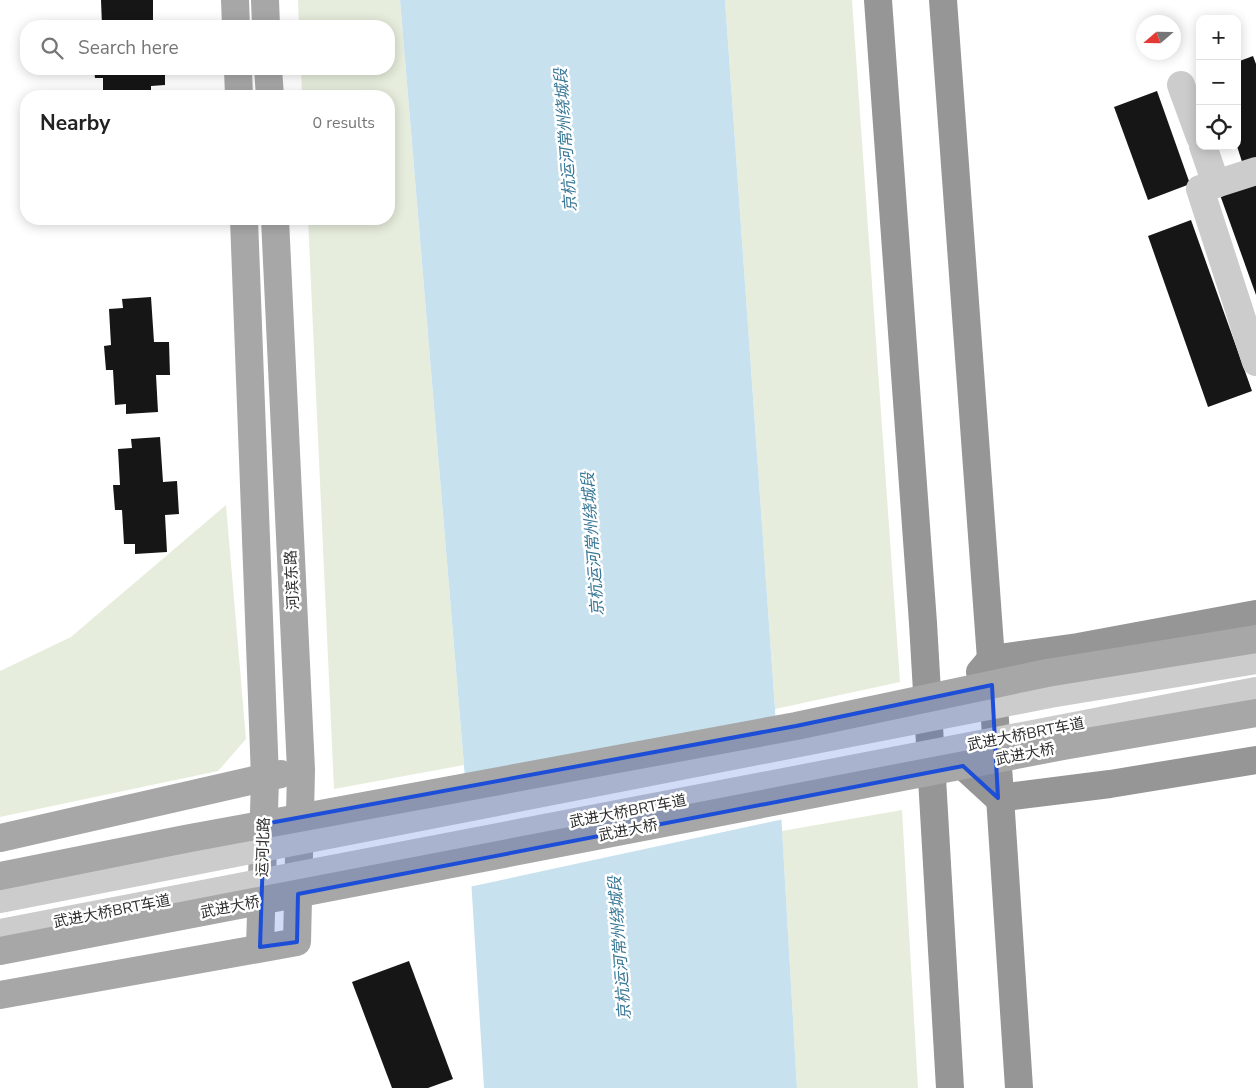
<!DOCTYPE html>
<meta charset="utf-8">
<style>
:root{--surface:#fff;--page:#f2f2f2;--text:#222;--muted:#767676;--line:#e0e0e0}
body{margin:0;font-family:"Nunito Sans","Noto Sans SC",sans-serif;background:var(--page);color:var(--text)}
.controls{position:absolute;right:15px;top:15px;display:grid;overflow:hidden;border-radius:10px;box-shadow:0 2px 12px #0003}
.controls button{width:45px;height:45px;display:grid;place-items:center;padding:0;border:0;border-bottom:1px solid var(--line);background:var(--surface);color:var(--text);font:25px sans-serif}
.compass{position:absolute;left:1136px;top:15px;width:45px;height:45px;border-radius:50%;background:var(--surface);box-shadow:0 2px 12px #0003;rotate:250deg}
.list{margin:0;padding:0;list-style:none}
h2{display:flex;justify-content:space-between;align-items:center;height:65px;margin:0;padding:0 20px;font-size:21px}
h2 small{font-size:16px;font-weight:400;color:var(--muted)}
.icon{flex:none;width:28px;height:28px;fill:none;stroke:currentColor;stroke-width:2;stroke-linecap:round;stroke-linejoin:round}
.map{position:relative;flex:none;width:1256px;height:1088px;overflow:hidden}
.search{position:absolute;background:var(--surface);box-shadow:0 2px 12px #0003;left:20px;top:20px;width:375px;height:55px;display:flex;align-items:center;gap:12px;box-sizing:border-box;padding:0 18px;border-radius:20px;color:var(--muted);font-size:19px}
.panel{position:absolute;background:var(--surface);box-shadow:0 2px 12px #0003;left:20px;top:90px;width:375px;height:135px;border-radius:20px}
.map>svg:first-child{display:block}
.green{fill:#e6eddc}
.water{fill:#c7e1ee}
.pier{fill:#fff}
.building{fill:#161616}
.lines{fill:none;stroke-linecap:round;stroke-linejoin:round}
.minor{stroke:#ccc;stroke-width:28}
.major{stroke:#a7a7a7;stroke-width:28}
.highway{stroke:#969696;stroke-width:28}
.minor-bridge{stroke:#ccc;stroke-width:28}
.major-bridge{stroke:#a7a7a7;stroke-width:28}
.marked{fill:#1d4ed8;fill-opacity:0.2;stroke:#1d4ed8;stroke-width:4;stroke-linejoin:round}
.labels{text-anchor:middle;stroke-width:5;stroke-linejoin:round;paint-order:stroke}
.street-label{font-size:15px;fill:#2f2f2f;stroke:#fff}
.water-label{font-size:16px;font-style:italic;fill:#377797;stroke:#fff}
</style>
<div class="map">
<svg width="1256" height="1088" viewBox="0 0 1256 1088">
<rect width="100%" height="100%" fill="#fff"/>
<g class="green">
<polygon points="298,0 400,0 464,765 334,789 308,219 389,219 389,96 302,96 301,69 389,69 389,26 299,26"/>
<polygon points="725,0 852,0 900,682 775,709"/>
<polygon points="226,505 246,739 218,771 0,817 0,671 71,637"/>
<polygon points="902,810 918,1088 797,1088 782,831"/>
</g>
<polygon class="water" points="400,0 725,0 775,709 797,1088 484,1088 464,765"/>
<polygon class="pier" points="778,717 784,819 469,887 462,778"/>
<g class="building">
<polygon points="101,0 153,0 153,26 102,26"/>
<polygon points="1253,56 1256,64 1256,160 1243,165 1237,146 1237,62"/>
<polygon points="94,69 165,69 165,85 151,86 151,96 103,96 103,78 95,78"/>
<polygon points="1157,91 1190,184 1148,200 1114,107"/>
<polygon points="1256,179 1256,295 1219,192"/>
<polygon points="1191,220 1252,391 1208,407 1148,236"/>
<polygon points="151,297 154,342 169,342 170,375 156,375 158,412 126,414 126,404 115,405 113,370 106,370 104,346 111,345 109,309 123,308 122,299"/>
<polygon points="160,437 163,482 177,481 179,514 165,515 167,552 135,554 135,544 124,544 122,510 115,510 113,485 120,485 118,449 132,448 131,439"/>
<polygon points="409,961 453,1079 428,1088 392,1088 352,982"/>
</g>
<g class="lines">
<g class="minor">
<polyline points="1181,85 1200,137"/>
<polyline points="1203,146 1216,184"/>
<polyline points="1256,171 1200,189 1256,362"/>
</g>
<g class="major">
<polyline points="235,0 236,26"/>
<polyline points="265,0 266,26"/>
<polyline points="238,69 239,96"/>
<polyline points="268,69 270,96"/>
<polyline points="244,219 265,778 260,947"/>
<polyline points="0,838 281,774"/>
<polyline points="0,995 297,942 301,770 275,219"/>
</g>
<g class="highway">
<polyline points="878,0 923,623 950,1088"/>
<polyline points="943,0 991,659 1019,1088"/>
<polyline points="980,672 991,659 1078,647 1256,614"/>
<polyline points="949,753 998,798 1110,784 1256,760"/>
</g>
<g class="minor-bridge">
<polyline points="0,899 1050,694 1256,660"/>
<polyline points="0,933 1256,691"/>
</g>
<g class="major-bridge">
<polyline points="0,876 185,839 796,726 1047,673 1256,639"/>
<polyline points="0,951 1063,746 1256,713"/>
</g>
</g>
<path class="marked" d="M 992,685 L 998,798 L 963,766 L 298,894 L 297,942 L 260,947 L 264,824 L 796,726 Z"/>
<g class="labels">
<g class="street-label">
<text transform="translate(292 580) rotate(-93)" y="5">河滨东路</text>
<text transform="translate(1026 734) rotate(-11)" y="5">武进大桥BRT车道</text>
<text transform="translate(1025 754) rotate(-11)" y="5">武进大桥</text>
<text transform="translate(628 811) rotate(-11)" y="5">武进大桥BRT车道</text>
<text transform="translate(628 830) rotate(-11)" y="5">武进大桥</text>
<text transform="translate(263 847) rotate(-88)" y="5">运河北路</text>
<text transform="translate(230 907) rotate(-11)" y="5">武进大桥</text>
<text transform="translate(112 911) rotate(-11)" y="5">武进大桥BRT车道</text>
</g>
<g class="water-label">
<text transform="translate(565 140) rotate(-94)" y="6">京杭运河常州绕城段</text>
<text transform="translate(592 544) rotate(-94)" y="6">京杭运河常州绕城段</text>
<text transform="translate(619 948) rotate(-94)" y="6">京杭运河常州绕城段</text>
</g>
</g>
</svg>
<div class="controls">
<button>+</button>
<button>−</button>
<button><svg class="icon" aria-label="locate" viewBox="0 0 24 24"><circle cx="12" cy="12" r="6"/><path d="M12 2v4M12 18v4M2 12h4M18 12h4"/></svg></button>
</div>
<svg class="compass" viewBox="-18 -18 36 36"><path d="M0-13l5 13h-10z" fill="#e53935"/><path d="M0 13l5-13h-10z" fill="#767676"/></svg>
<div class="search"><svg class="icon" aria-label="search" viewBox="0 0 24 24"><circle cx="10" cy="10" r="6"/><path d="M15 15l6 6"/></svg>Search here</div>
<section class="panel">
<h2>Nearby<small>0 results</small></h2>
<ul class="list">
</ul>
</section>
</div>
